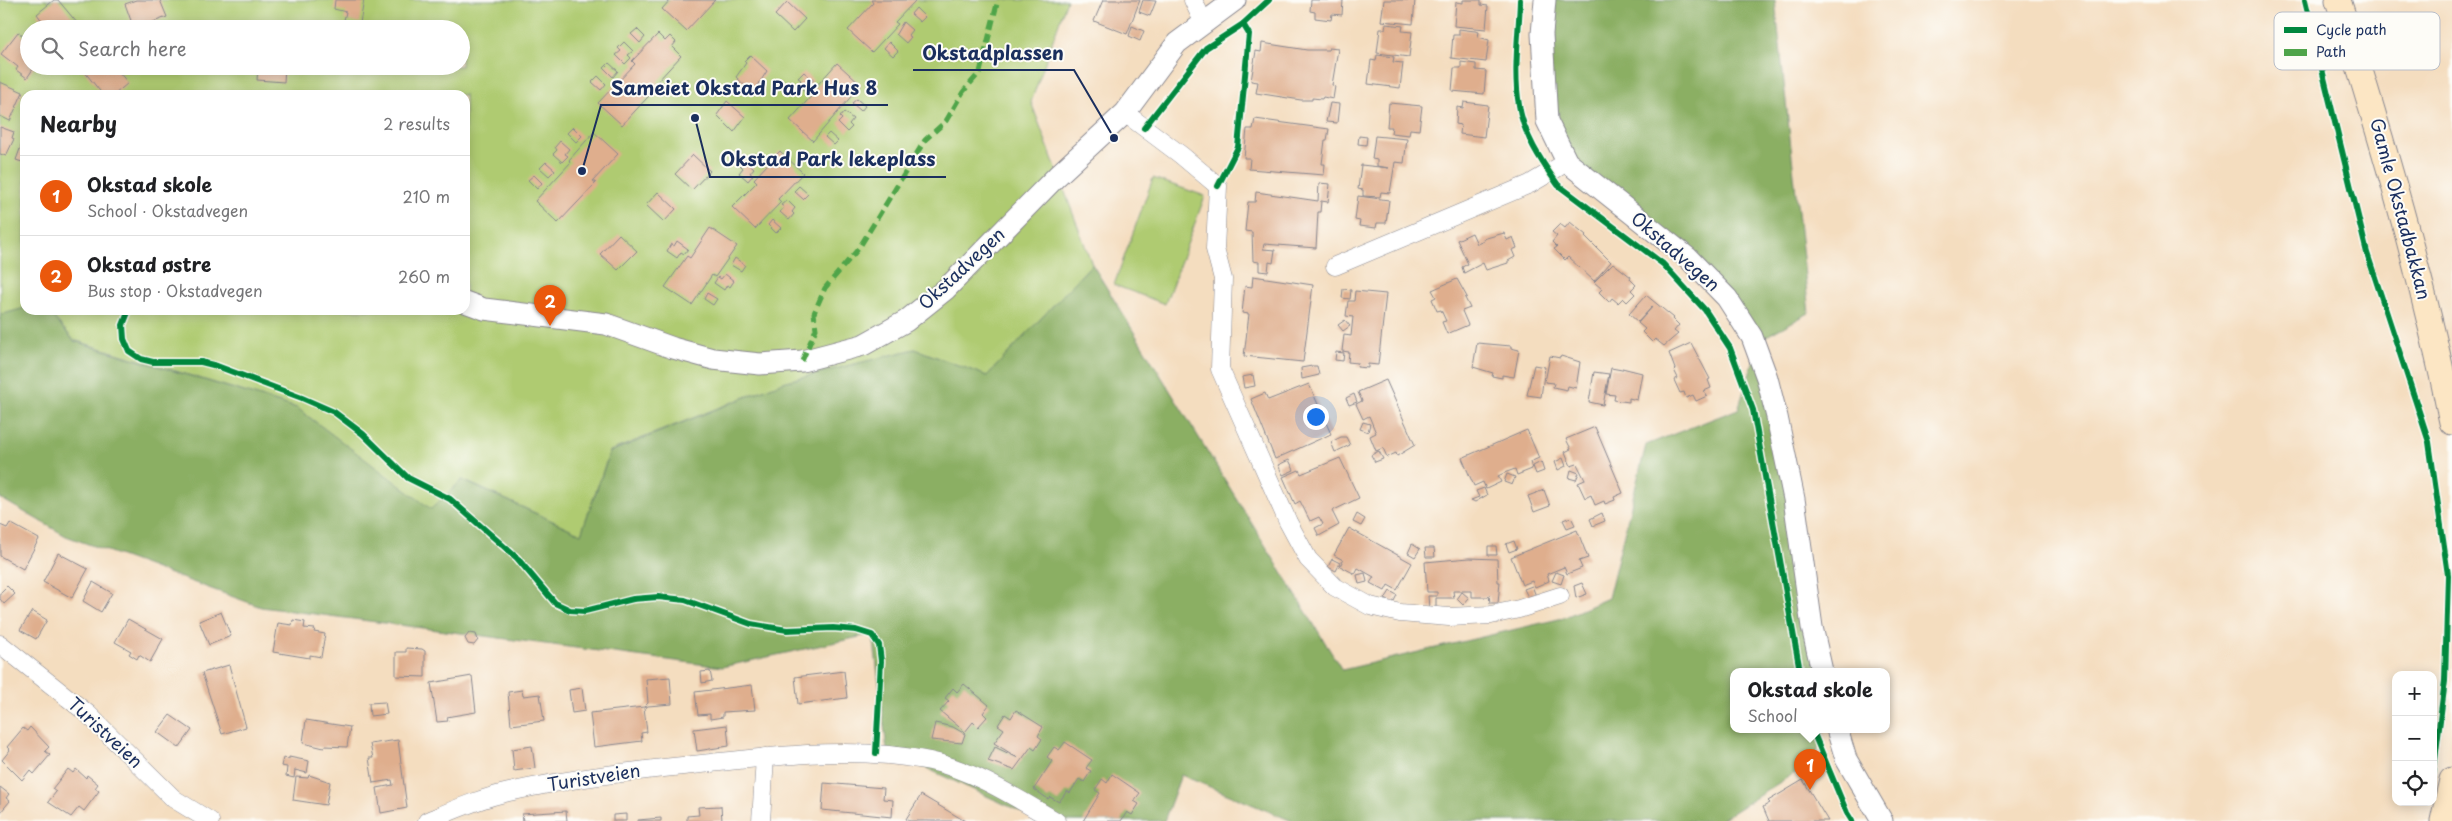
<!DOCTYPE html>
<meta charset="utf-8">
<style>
:root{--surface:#fff;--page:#f6f6f6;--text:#202124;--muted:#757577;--line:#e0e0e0;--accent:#ea580c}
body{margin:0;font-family:"Playpen Sans",sans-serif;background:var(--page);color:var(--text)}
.controls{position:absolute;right:15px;bottom:15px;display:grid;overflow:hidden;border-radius:10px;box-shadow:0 2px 12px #0003}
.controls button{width:45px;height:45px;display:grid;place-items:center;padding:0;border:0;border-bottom:1px solid var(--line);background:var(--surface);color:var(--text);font:25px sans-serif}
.you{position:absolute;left:1315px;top:416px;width:18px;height:18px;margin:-12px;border:4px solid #fff;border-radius:50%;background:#1a73e8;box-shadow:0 0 0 8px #1a73e833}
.badge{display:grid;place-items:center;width:32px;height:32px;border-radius:50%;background:var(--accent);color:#fff;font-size:16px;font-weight:700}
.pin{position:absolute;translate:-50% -41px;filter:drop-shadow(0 1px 2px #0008)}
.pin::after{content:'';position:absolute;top:26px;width:18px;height:15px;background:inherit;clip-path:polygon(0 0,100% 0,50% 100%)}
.popup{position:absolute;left:1730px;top:668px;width:160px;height:65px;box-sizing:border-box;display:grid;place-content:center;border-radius:10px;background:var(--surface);filter:drop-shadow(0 1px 4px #0005);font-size:16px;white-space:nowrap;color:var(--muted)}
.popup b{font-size:19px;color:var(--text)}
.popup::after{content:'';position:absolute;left:50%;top:100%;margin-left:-10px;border:10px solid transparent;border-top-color:var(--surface)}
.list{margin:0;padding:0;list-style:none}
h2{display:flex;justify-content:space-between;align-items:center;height:65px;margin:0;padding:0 20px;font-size:21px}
h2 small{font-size:16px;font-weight:400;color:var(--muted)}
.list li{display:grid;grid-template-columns:32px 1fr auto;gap:15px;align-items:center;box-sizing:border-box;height:80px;padding:0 20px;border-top:1px solid var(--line)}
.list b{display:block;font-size:19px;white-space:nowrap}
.list p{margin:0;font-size:16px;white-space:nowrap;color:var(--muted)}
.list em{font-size:16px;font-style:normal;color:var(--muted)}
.icon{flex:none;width:28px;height:28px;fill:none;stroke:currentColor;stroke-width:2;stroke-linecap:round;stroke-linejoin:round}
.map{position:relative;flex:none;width:2452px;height:821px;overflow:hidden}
.search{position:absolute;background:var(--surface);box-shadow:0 2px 12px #0003;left:20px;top:20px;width:450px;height:55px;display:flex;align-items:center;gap:12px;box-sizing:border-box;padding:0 18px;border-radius:28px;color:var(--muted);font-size:19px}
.panel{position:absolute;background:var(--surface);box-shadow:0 2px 12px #0003;left:20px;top:90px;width:450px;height:225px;border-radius:15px}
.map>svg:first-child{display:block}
.green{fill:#afcb71;stroke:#657d68;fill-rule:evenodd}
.forest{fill:#8baf63;stroke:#536f60}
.building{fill:#dfae8d}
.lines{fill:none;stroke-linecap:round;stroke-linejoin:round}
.minor-casing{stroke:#88868e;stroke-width:19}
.tertiary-casing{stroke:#88868e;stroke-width:23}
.secondary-casing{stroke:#88868e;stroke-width:27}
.minor{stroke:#fff;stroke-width:18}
.tertiary{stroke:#fff;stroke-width:21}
.secondary{stroke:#fce6c4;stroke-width:25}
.quiet{stroke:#4fa44a;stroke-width:5;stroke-dasharray:10 5;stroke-linecap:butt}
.cycleway-casing{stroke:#fdfcf7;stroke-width:9}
.cycleway{stroke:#00873e;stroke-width:6}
.labels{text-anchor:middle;stroke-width:4;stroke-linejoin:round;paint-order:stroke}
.street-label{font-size:18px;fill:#1b2f5e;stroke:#fdfcf7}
.key{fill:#fdfcf7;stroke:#b9bec9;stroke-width:1}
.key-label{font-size:14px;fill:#1b2f5e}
.leader{fill:none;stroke:#1b2f5e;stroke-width:2}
.callout-dot{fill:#1b2f5e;stroke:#fdfcf7;stroke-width:2}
.callout-label{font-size:19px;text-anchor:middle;font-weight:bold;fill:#1b2f5e;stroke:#fdfcf7;stroke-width:4;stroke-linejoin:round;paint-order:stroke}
</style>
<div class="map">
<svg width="2452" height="821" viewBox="0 0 2452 821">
<rect width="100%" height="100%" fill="#fdfcf7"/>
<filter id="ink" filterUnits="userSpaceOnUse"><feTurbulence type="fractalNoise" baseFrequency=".02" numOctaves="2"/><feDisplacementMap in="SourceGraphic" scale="10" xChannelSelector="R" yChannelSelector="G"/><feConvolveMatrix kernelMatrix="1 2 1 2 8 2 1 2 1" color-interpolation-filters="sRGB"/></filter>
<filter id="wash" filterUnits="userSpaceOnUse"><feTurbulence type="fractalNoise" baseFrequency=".0096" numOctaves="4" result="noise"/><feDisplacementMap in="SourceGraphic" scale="20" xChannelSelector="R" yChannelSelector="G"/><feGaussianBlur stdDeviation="1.12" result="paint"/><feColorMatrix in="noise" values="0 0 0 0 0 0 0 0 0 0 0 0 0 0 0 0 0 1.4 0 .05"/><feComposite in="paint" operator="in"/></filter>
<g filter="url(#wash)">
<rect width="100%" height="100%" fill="#f4ddbf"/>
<g class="green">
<path d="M 0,0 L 1067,0 L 1031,102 L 1092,264 L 987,376 L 915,349 L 783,382 L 610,451 L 581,534 L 463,480 L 431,510 L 297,408 L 74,340 L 47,310 L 465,310 L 465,95 L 25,95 L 25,308 L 0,315 ZM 29,29 L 461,29 L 461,66 L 29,66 Z"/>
<polygon points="1153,178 1205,196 1165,304 1114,285"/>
</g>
<polygon class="forest" points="1551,0 1775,0 1809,313 1761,339 1819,671 1734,671 1734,729 1824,729 1815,760 1719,821 1292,821 1181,775 1164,821 1041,821 887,750 873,634 722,667 261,607 66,536 0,498 0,315 25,308 47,310 74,341 297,408 431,509 462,480 581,534 610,452 783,382 915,349 987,376 1092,264 1342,670 1563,618 1608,598 1646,445 1738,409 1761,339 1674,245 1570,170 1547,100"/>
<g id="blocks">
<g class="building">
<polygon points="54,0 58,0 78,24 73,29 48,29 37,14"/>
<polygon points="136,0 160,0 167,17 134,29 125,4"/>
<polygon points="335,0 364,0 360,23 344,20 346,12 334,9"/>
<polygon points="670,0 715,0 686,31 662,9"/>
<polygon points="871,0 916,0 895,22 898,24 872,52 848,30 873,3"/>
<polygon points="1103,0 1140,0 1127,34 1094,21"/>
<polygon points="1143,0 1156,1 1150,16 1139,12"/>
<polygon points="1311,0 1343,0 1342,15 1332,14 1331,20 1315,18 1315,12 1310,11"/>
<polygon points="1384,0 1415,0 1413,24 1381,21"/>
<polygon points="1463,0 1481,0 1481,5 1488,6 1486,29 1454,26 1456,2 1463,3"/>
<polygon points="787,2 805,19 793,32 775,15"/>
<polygon points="916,8 925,17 920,22 911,14"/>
<polygon points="903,22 912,30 908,35 911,37 906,43 896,34"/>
<polygon points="1386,24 1403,26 1402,31 1412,32 1409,57 1377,53 1380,29 1385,29"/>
<polygon points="1132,26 1144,31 1140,41 1129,36"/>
<polygon points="637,29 645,37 640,43 631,34"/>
<polygon points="1459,29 1475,31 1479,32 1478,37 1489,40 1486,62 1451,58 1453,35 1459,35"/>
<polygon points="18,32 29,41 29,66 35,66 27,78 16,70 18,67 1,54"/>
<polygon points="658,34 665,41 670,36 676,42 672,47 681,56 657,82 660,84 622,125 598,103 635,64 632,61"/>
<polygon points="624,42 633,51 628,55 631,58 625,64 616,55 621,51 618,48"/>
<polygon points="889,42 898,51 893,56 884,48"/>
<polygon points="1262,43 1307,50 1328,50 1329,48 1338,49 1332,85 1335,86 1333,99 1323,97 1322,99 1312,98 1312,100 1301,100 1256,93 1258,82 1251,81 1256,51 1261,52"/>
<polygon points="750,55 767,71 753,93 736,77 746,63 744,61"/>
<polygon points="1377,55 1394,57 1393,62 1403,63 1400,88 1368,84 1371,60 1376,61"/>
<polygon points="1461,62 1476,64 1476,70 1486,71 1484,94 1452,91 1454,68 1461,68"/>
<polygon points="609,63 618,71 613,77 604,68"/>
<polygon points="837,63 861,85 813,141 790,120 814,93 812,91"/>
<polygon points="80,66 114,66 128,83 114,95 103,95"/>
<polygon points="219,66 246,66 246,73 219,72"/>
<polygon points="258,66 285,66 284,82 257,80"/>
<polygon points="804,72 813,80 805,92 797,85 801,80 798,78"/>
<polygon points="598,76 606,84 601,90 592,82"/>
<polygon points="0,82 23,92 10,121 0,116"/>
<polygon points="857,99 865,106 861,111 852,103"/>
<polygon points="727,101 745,117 734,132 717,115"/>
<polygon points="1464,102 1488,105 1484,137 1460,134 1461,125 1456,124 1457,107 1463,108"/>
<polygon points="1330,103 1339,104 1337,123 1326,122"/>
<polygon points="1389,103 1422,106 1419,130 1410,129 1409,135 1391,133 1392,127 1387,127"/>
<polygon points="844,112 853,119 849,124 852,127 847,132 838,123 842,119 840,117"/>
<polygon points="1255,119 1329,129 1327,140 1325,140 1322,164 1325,164 1324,175 1249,169 1250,158 1244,158 1247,129 1253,129"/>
<polygon points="0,127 14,132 12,138 14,139 6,156 0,154"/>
<polygon points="573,127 582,136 576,142 567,133"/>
<polygon points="594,132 618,154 593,181 596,183 558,223 535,201 571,162 569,160"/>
<polygon points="829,133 838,141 834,145 825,137"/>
<polygon points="25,135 25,163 16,160"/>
<polygon points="1359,136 1367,137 1366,145 1358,144"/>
<polygon points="1375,136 1407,139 1404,163 1395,162 1390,193 1381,192 1380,197 1363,196 1363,190 1358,189 1361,165 1389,168 1377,166 1377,160 1372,159"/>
<polygon points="560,141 569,149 565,154 568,156 562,162 553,154 557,150 555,147"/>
<polygon points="780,151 803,173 778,199 781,202 755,229 732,207 757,182 754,179"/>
<polygon points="693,155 710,171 692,190 675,174"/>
<polygon points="745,160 754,168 750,173 753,175 748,181 739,173 743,168 740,165"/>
<polygon points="546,162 555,170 549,176 540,168"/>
<polygon points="534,175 542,183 537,189 528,180"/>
<polygon points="1319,183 1330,184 1328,202 1321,201 1320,212 1318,212 1316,248 1264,244 1263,249 1275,250 1273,263 1269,262 1268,272 1259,271 1259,262 1253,261 1252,232 1245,231 1248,202 1255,202 1256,192 1318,201"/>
<polygon points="799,186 808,194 803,199 794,191"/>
<polygon points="658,192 676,209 664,222 646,205"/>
<polygon points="1358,196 1389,200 1386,223 1377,223 1376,228 1359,226 1360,221 1355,220"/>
<polygon points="787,200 795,208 792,212 794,214 789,220 780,212 784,207 781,205"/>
<polygon points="772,220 781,228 776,233 768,225"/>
<polygon points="1570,222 1586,235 1585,236 1611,262 1594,281 1568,257 1565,260 1554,249 1557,247 1552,242 1557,236 1552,232 1560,224 1565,228"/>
<polygon points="710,228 737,246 715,277 712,275 692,305 665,287 687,256 690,258"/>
<polygon points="1472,233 1477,244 1484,241 1483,239 1504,233 1507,240 1513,237 1517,248 1512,250 1515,257 1508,261 1508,263 1486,270 1483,263 1464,273 1462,267 1468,264 1457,240"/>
<polygon points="619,234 637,251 618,270 600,254"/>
<polygon points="677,241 688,249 684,254 681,252 677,258 667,251 671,244 674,246"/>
<polygon points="735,258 745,265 741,271 731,265"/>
<polygon points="1613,263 1631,277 1630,279 1636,285 1631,290 1635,294 1627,302 1623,298 1618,303 1612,298 1609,302 1599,292 1602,289 1594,282"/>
<polygon points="725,274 734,281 730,287 727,285 724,290 714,283 718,277 721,279"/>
<polygon points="1253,276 1313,285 1303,362 1244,356 1249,314 1242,313 1245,286 1252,287"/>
<polygon points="1457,279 1467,297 1465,298 1470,308 1462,311 1468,325 1447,334 1442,322 1446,321 1441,310 1437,311 1432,299 1436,297 1432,290"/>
<polygon points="1343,289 1351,290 1350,299 1342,298"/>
<polygon points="1355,291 1386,294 1378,365 1368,364 1368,368 1357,367 1358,363 1348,362 1349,352 1342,351 1344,335 1351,336 1353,317 1346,316 1348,301 1354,301"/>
<polygon points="707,293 717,299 713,305 704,299"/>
<polygon points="1646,295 1674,318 1673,319 1679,325 1674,331 1678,334 1664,346 1655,339 1652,342 1642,332 1645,329 1638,323 1653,306 1638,322 1629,314"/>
<polygon points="1345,320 1350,326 1343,331 1338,325"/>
<polygon points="1477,343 1511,346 1511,348 1519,350 1514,377 1502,375 1502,378 1492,376 1493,373 1473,367"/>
<polygon points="1691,343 1710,379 1708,380 1711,388 1704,391 1707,396 1696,401 1693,395 1686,398 1684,392 1680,393 1674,380 1678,378 1674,370 1675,369 1669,353"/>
<polygon points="1336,352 1344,353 1343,361 1335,360"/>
<polygon points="1550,356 1560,358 1561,356 1580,362 1576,388 1568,386 1567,390 1553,387 1554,383 1545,382"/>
<polygon points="1534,365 1545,367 1541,397 1527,395"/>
<polygon points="1312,366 1317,366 1319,375 1302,379 1301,368"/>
<polygon points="1611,368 1622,370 1622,368 1642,373 1637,400 1629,398 1629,402 1614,400 1615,395 1606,394"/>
<polygon points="1594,372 1609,374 1603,405 1589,402"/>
<polygon points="1253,375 1255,386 1244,388 1242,377"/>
<polygon points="1386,380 1415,445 1397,456 1396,453 1387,457 1383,448 1376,451 1370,436 1376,433 1369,416 1363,419 1356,404 1362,401 1358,392"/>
<polygon points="1309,384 1331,434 1275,459 1251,399 1265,393 1268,400"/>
<polygon points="1354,394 1357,402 1349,405 1346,398"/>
<polygon points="1363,422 1370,424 1368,432 1360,429"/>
<polygon points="1595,427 1623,493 1614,497 1615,500 1605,504 1604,501 1595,505 1591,495 1585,498 1578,483 1585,480 1577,464 1571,466 1565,452 1571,449 1566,439"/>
<polygon points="1527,430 1539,458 1530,462 1532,469 1517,475 1515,469 1504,473 1498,476 1501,482 1486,489 1483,482 1474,486 1462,458"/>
<polygon points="1341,437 1346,437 1350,445 1335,452 1331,442"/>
<polygon points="1379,451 1383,459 1375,462 1371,455"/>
<polygon points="1340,458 1359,498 1332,511 1339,525 1319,536 1315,528 1323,524 1319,517 1310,521 1300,501 1295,504 1283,477 1299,470 1301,474"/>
<polygon points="1563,458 1566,466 1558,470 1555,462"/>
<polygon points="1289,460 1294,470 1283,475 1278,465"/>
<polygon points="1541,462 1544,471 1536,474 1533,466"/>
<polygon points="1571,470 1579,473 1576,480 1569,478"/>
<polygon points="1507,474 1515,477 1512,485 1504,482"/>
<polygon points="1484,488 1487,495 1475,502 1471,500 1479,497 1476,491"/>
<polygon points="1544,490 1550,506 1534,512 1528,496"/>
<polygon points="1602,513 1605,521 1593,526 1590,519"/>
<polygon points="1357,514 1365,519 1361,526 1353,522"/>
<polygon points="1571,517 1575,525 1567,528 1563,520"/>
<polygon points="10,523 39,539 23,569 0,556 0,525 7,528"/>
<polygon points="1349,528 1412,563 1397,590 1388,585 1385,591 1370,583 1374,577 1358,568 1355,574 1340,566 1343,560 1334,555"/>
<polygon points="1577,530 1588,558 1579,561 1582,568 1567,574 1564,567 1547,574 1549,581 1535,587 1532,581 1522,585 1511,557"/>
<polygon points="1514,541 1517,549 1509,552 1506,544"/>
<polygon points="1412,544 1420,549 1415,557 1408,553"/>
<polygon points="1488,546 1496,546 1497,555 1488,555"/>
<polygon points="1425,548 1434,548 1435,557 1426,557"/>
<polygon points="58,553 88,569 72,598 43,582"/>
<polygon points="1469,558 1497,559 1498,582 1500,582 1498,603 1490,603 1489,595 1488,597 1472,597 1472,591 1453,591 1454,598 1436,598 1436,609 1429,608 1428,596 1437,596 1437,592 1427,592 1425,562"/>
<polygon points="1332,559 1340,563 1336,571 1328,567"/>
<polygon points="1556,572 1564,575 1561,584 1552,581"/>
<polygon points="1365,573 1367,582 1359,584 1357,575"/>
<polygon points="93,582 112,593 101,612 83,601"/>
<polygon points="1582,583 1587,594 1576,598 1574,586"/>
<polygon points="7,586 15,594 4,604 0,599 0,593"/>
<polygon points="1532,586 1536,596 1529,599 1524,589"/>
<polygon points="1390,591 1397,595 1393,603 1385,599"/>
<polygon points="1462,592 1469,598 1463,605 1457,599"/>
<polygon points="32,611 47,620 36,639 20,630"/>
<polygon points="221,612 231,636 209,645 199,621"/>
<polygon points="128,619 163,639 150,662 139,655 137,659 129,654 131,651 115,642"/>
<polygon points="293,620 305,622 304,628 315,629 314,632 325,634 321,657 310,655 310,658 273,652 278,623 292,625"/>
<polygon points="469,633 476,634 478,640 474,645 468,644 465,638"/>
<polygon points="406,648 422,649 425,651 425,677 396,676 396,652 406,652"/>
<polygon points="229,665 246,727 222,734 202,673"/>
<polygon points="710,671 712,681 702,683 701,672"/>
<polygon points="844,671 847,698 798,704 795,677"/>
<polygon points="472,676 476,712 452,716 447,717 448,721 437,722 431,683"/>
<polygon points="670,677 672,704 648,706 644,708 647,732 641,733 642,741 594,747 590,713 644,707 648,703 646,679"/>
<polygon points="964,684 989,705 983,713 987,717 978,727 973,722 965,732 940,711 949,701 945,698 953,688 957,692"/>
<polygon points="752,685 755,710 723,712 723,717 710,719 710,714 698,715 695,692"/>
<polygon points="582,688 585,711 572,713 569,690"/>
<polygon points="522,690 523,696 540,694 544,721 511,725 508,692"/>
<polygon points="385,702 387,714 370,716 369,703"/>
<polygon points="1016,710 1043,727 1038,736 1042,739 1035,750 1031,747 1014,770 988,761 995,747 1018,758 994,743 1004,729 998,725 1005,714 1011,718"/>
<polygon points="170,715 192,730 179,748 157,732"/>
<polygon points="306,720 350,727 347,747 325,746 324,748 303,743"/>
<polygon points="935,723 953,727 965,734 962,743 931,740"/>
<polygon points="727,725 729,746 697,751 694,729"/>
<polygon points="30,727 49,747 45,751 50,755 34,774 30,770 22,780 2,760 10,750 7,747 23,728 27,731"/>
<polygon points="398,740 407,808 381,813 377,788 393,785 392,780 373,783 369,758 373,758 370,744"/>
<polygon points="1065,742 1092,760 1086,768 1091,771 1084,782 1079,779 1070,793 1067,791 1059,802 1050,797 1048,799 1034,789 1052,761 1047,757 1054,747 1059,750"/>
<polygon points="532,746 535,768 514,771 512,749"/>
<polygon points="289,757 309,761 307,773 295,770 294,778 286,776 287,767 281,766 283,758 289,759"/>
<polygon points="68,769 73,773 76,769 86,778 87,775 98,784 95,788 99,791 84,811 79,807 71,817 48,802 56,792 52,789"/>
<polygon points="1112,774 1140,793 1134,801 1139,804 1132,815 1127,812 1121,821 1083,821 1100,793 1095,790 1102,779 1107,783"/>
<polygon points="309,775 330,782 326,805 293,800 296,777 308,778"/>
<polygon points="1803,780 1828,821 1769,821 1763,807 1770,803 1768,801"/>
<polygon points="824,783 884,788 883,799 893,800 892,817 822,810"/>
<polygon points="0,787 9,794 6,798 10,801 0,813"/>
<polygon points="921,795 965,821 910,821 906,819"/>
<polygon points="721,806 722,821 687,821 687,816 699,815 698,807"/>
<polygon points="566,811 567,821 523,821 522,814"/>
<polygon points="626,814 626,821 613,821 613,815"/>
<polygon points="661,818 661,821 638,821 638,820"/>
</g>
</g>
</g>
<g filter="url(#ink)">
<use href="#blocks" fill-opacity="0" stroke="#88868e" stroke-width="1"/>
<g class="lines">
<defs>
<g id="minor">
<polyline points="1193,0 1200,15 1207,21"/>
<polyline points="1125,113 1181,155 1218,186 1215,249 1223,279 1220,369 1288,522 1308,559 1335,587 1370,606 1400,613 1449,617 1491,615 1519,609 1560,596"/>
<polyline points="1335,266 1530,184 1567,162"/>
<polyline points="0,644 88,714 174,799 210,821"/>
<path d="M 427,821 C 454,810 481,798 509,792 C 575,777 644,770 711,763 C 784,755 857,746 930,761 C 973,770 1018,799 1056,821"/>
<polyline points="761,821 765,757"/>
</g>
<g id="tertiary">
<polyline points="1545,0 1542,34 1547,121 1567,162 1688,258 1727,298 1752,337 1767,378 1777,417 1794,499 1812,627 1822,671"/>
<polyline points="465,302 484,309 606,324 673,348 713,359 760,364 802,361 863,345 906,321 946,289 1057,176 1125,113 1177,43 1235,0"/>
<polyline points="1837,729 1846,759 1882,821"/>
</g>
<g id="secondary">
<path d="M 2338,0 C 2382,139 2423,278 2452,422"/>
<polyline points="2443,821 2452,780"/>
</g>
</defs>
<use href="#minor" class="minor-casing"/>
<use href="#tertiary" class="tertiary-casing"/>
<use href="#secondary" class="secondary-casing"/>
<use href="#minor" class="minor"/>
<use href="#tertiary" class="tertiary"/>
<use href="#secondary" class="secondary"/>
<polyline class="quiet" points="802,361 816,329 814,313 825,288 859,248 925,140 946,121 963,92 980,72 998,0"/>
<defs>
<g id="cycleway">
<path d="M 1520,0 C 1519,34 1513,71 1519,105 C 1523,134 1541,161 1558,185 L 1663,264 L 1705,310 L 1730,348 L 1753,410 L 1800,671"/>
<polyline points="2305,0 2367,253 2429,442 2448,575 2445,681 2433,775"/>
<polyline points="1144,128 1206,48 1243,24 1269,0"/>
<polyline points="1218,186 1238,147 1249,34 1243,24"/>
<polyline points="129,310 123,325 124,339 129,351 141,359 153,362 201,362 217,366 302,398 334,412 363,434 408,478 450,499 517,558 555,603 570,610 585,611 633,599 658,597 685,600 751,624 787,630 833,628 856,630 872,635 879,645 881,661 876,753"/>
<polyline points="1812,729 1847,813 1852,821"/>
</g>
</defs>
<use href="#cycleway" class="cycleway-casing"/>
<use href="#cycleway" class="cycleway"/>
</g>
</g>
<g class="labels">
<g class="street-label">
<text transform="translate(2400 209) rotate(75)" y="6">Gamle Okstadbakkan</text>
<text transform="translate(1675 252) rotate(41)" y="6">Okstadvegen</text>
<text transform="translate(962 269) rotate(-43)" y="6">Okstadvegen</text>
<text transform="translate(105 733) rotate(43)" y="6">Turistveien</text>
<text transform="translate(594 778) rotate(-9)" y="6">Turistveien</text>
</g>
</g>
<rect x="2274" y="12" width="166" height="58" rx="8" class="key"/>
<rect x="2284" y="27" width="23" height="6" fill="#00873e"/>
<rect x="2284" y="49" width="23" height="7" fill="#4fa44a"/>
<g class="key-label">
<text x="2316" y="35">Cycle path</text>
<text x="2316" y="57">Path</text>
</g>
<path class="leader" d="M1114 138L1074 70H913M582 171L601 105H888M695 118L710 177H946"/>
<g class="callout-dot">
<circle cx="1114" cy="138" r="5"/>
<circle cx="582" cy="171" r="5"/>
<circle cx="695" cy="118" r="5"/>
</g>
<g class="callout-label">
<text x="993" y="60">Okstadplassen</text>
<text x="744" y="95">Sameiet Okstad Park Hus 8</text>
<text x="828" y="166">Okstad Park lekeplass</text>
</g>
</svg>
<div class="controls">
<button>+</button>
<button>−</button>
<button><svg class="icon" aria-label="locate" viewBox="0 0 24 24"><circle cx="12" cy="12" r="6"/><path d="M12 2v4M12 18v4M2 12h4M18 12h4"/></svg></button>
</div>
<div class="you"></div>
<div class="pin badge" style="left:1810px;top:790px">1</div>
<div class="popup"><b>Okstad skole</b>School</div>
<div class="pin badge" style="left:550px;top:326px">2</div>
<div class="search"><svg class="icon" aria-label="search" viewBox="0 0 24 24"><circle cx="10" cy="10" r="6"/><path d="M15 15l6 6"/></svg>Search here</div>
<section class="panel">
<h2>Nearby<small>2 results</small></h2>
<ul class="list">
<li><span class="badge">1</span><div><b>Okstad skole</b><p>School · Okstadvegen</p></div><em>210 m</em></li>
<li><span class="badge">2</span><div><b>Okstad østre</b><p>Bus stop · Okstadvegen</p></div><em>260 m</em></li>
</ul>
</section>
</div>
